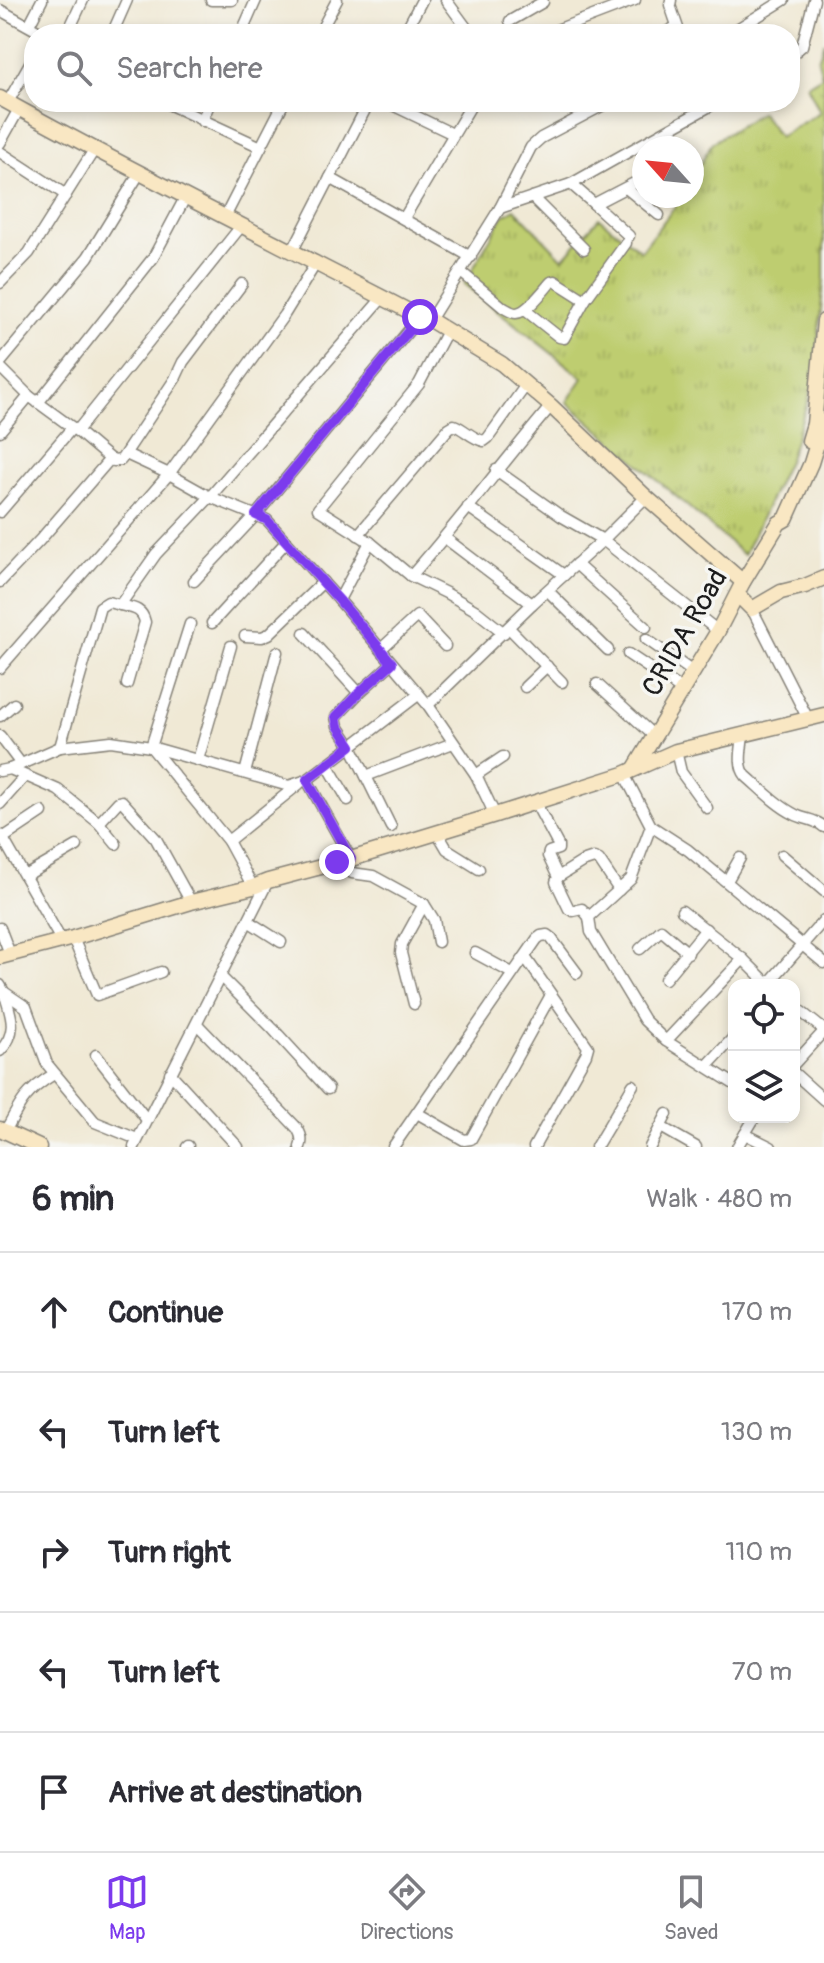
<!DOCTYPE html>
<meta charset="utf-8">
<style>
:root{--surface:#fff;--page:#f2f2f3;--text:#2b2b33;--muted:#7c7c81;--line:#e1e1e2;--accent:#7c3aed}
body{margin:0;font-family:Pangolin,sans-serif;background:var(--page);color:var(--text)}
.controls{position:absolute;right:24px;bottom:24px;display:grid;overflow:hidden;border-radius:16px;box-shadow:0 4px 12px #0003}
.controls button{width:72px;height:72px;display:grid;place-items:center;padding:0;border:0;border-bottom:2px solid var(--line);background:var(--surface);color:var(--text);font:40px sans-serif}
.compass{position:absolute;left:632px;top:136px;width:72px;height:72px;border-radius:50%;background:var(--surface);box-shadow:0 4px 12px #0003;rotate:297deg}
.stop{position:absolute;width:24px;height:24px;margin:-18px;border:6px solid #7c3aed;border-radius:50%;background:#fff}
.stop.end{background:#7c3aed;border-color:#fff;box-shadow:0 2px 8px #0008}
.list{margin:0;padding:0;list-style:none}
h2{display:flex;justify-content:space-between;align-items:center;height:104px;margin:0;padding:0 32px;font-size:34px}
h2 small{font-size:26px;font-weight:400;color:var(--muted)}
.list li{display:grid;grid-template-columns:52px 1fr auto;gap:24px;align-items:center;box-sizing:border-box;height:120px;padding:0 32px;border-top:2px solid var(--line)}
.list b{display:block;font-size:30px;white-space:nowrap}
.list em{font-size:26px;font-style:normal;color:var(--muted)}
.icon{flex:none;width:44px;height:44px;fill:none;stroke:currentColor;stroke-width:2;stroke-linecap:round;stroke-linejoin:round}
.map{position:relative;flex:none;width:824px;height:1147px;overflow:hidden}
.search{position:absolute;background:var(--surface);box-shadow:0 4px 12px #0003;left:24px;right:24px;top:24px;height:88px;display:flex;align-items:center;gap:20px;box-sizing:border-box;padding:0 28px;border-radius:32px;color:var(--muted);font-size:30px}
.sheet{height:704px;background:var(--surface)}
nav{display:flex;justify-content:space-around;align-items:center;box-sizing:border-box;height:112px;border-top:2px solid var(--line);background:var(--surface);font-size:22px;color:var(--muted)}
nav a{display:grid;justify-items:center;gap:4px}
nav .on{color:var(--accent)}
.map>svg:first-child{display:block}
.grass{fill:url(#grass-tufts);stroke:#6d7446;stroke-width:2}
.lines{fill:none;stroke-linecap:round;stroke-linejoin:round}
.street-casing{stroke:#868278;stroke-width:13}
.secondary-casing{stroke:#868278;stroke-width:17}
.street{stroke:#fff;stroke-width:10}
.secondary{stroke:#f9e7c3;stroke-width:14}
.route{stroke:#7c3aed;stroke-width:10}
.labels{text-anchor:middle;stroke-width:7;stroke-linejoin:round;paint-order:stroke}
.street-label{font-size:28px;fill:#1c1c1c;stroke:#f6f6f2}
</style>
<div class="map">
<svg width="824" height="1147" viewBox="0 0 824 1147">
<defs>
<pattern id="grass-tufts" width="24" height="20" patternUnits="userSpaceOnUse" patternTransform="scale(2)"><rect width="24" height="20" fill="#becd6f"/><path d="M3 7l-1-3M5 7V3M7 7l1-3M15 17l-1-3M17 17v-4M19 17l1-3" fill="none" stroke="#a3af60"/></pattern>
</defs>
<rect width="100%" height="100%" fill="#f6f6f2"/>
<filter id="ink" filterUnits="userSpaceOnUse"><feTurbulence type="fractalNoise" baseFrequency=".0125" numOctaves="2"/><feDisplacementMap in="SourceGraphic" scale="16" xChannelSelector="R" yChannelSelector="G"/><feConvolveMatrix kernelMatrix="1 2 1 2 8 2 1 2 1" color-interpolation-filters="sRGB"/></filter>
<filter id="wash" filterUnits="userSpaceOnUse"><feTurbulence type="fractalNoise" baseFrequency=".006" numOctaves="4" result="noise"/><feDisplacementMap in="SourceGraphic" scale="32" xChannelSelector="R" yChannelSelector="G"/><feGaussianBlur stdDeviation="1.8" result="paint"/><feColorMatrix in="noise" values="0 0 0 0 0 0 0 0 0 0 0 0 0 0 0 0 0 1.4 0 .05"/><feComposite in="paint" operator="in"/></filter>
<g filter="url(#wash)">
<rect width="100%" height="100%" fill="#f0e9d5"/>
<polygon class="grass" points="824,42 824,278 814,382 789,459 744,555 567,402 583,378 464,284 503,216 515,209 563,259 599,218 641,251 683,196 692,196 692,179 712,143 761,112 779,137 820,112 807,85 822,76 818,60"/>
</g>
<g filter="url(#ink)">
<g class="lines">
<defs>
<g id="street">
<polyline points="211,0 232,0"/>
<polyline points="446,0 471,34"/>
<polyline points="671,0 670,5 680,34"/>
<polyline points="0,10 43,34"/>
<polyline points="510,21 543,2"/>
<polyline points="29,25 42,0"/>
<polyline points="67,34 83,0"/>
<polyline points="112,34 127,0"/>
<polyline points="241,34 256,0"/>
<polyline points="319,34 337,0"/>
<polyline points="404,34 422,0"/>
<polyline points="546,34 635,0"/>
<polyline points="663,34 676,27"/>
<polyline points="729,34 784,0"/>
<polyline points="790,56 802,46 814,0"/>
<polyline points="8,102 34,56"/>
<polyline points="164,102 261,147"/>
<polyline points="386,102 453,134"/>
<polyline points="202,121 210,102"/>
<polyline points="0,143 19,109"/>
<polyline points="0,152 66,195"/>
<polyline points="330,178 471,257"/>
<polyline points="571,184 594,204 644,178"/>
<polyline points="626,188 659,215"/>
<polyline points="532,197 584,249"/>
<polyline points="594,204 629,236"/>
<polyline points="500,208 571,184 717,102"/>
<polyline points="225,217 284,102"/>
<polyline points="404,218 473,102"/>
<polyline points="293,250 369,102"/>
<path d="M 461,272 L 504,308 C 508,310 512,313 516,313 C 527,313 544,290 551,282 L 555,281 L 585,300"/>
<polyline points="0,283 29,253 94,150"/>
<polyline points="525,310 559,337 564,338 585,300 626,243"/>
<polyline points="430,320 500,208 531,147 541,138 609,102"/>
<polyline points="447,331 419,384 318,509 370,542 411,576 446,593 475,610 504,633"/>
<polyline points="0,363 88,257 139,174"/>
<polyline points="0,367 29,396 77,431 110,459 114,461 121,460 175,379 183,362 242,284"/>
<polyline points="38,403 153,258 186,196"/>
<polyline points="0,431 29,396"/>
<polyline points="77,431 242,225"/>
<polyline points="126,454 169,474 210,497 267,520 339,600 428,705 476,775 495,815"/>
<polyline points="496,470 561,516 603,540 718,631"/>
<polyline points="468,507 564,575"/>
<polyline points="0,512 72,428"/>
<path d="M 358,535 L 449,428 L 454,425 C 465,429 472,439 484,441 L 488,438 L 526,385"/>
<polyline points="445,538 532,604"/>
<polyline points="576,564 646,627"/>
<path d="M 411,576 C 460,521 503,462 551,406"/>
<polyline points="194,581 256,515 420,317"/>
<polyline points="0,582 40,540 110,459"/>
<polyline points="548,591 608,650"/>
<polyline points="339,600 370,542"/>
<path d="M 120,605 C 132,608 142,608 145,622 L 127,684"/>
<polyline points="752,609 808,719"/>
<polyline points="212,623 286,542"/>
<polyline points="190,624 151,747 228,841 253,887"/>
<polyline points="509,628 562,682"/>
<polyline points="304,633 359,693"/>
<polyline points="245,636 262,637 269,634 323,582"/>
<polyline points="646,639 693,672"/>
<polyline points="381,649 417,616 445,646"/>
<polyline points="628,654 682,690"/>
<polyline points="0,668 169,474 284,315 316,263"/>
<polyline points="597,684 653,735"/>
<polyline points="525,687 547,666"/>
<polyline points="428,705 532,604 603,540 646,497"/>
<polyline points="0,716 14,704"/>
<path d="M 743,735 C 742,748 737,765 746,776 C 761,789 776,805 794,814 C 804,820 814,818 824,827"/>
<polyline points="0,736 21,764"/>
<polyline points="60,747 100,607 108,602 120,605 156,554 210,497 383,297"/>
<polyline points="676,751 681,772 707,808"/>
<polyline points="198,760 231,646"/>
<polyline points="327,764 348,800"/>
<polyline points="10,769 58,790 99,823 116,844"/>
<polyline points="0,771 10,769 60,747 111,741 151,747 289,786 307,780 418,695"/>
<polyline points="245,773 277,652"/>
<polyline points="624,774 651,826 631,879 589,917 591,932 644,1020 666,1041"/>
<polyline points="476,775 503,757"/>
<polyline points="366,776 453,743"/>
<polyline points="307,780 351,859"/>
<polyline points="535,802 558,845 558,849 549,852 548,856 558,877 556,882 569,909 573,911 582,909 589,917"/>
<polyline points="0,804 25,776"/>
<polyline points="99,823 118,802 122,801 156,839 191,902"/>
<polyline points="651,826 688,850 824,963"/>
<polyline points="391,827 351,746 338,726 336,717 359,693 392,663"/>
<polyline points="437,832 447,849 479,869"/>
<polyline points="1,835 61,940"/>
<polyline points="0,836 6,836 42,812"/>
<polyline points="228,841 299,784"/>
<polyline points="782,855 824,891"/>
<polyline points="337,862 352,873 373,876 424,904 402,944 401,953 414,1004"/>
<polyline points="25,876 77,846"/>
<polyline points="558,877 582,862 594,858 599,860 619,890"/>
<polyline points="727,881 740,858"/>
<polyline points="424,904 434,920 438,942"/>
<polyline points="682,911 743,959"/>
<polyline points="248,921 281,942"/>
<polyline points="0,928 10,954"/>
<polyline points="73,938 97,995 161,972"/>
<polyline points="640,949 661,930 688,953"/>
<polyline points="475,953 512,973"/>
<polyline points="525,957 588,1047 586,1054 534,1147"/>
<polyline points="220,976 273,1029 328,1089"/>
<polyline points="665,979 706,929"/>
<polyline points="768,984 824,920"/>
<polyline points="0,985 4,992 26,1007 47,1064 95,1122 137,1139"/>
<polyline points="794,1006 824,1030"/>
<path d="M 197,1024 L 297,1128 C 301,1134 303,1140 300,1147"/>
<path d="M 0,1051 C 19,1032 11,1015 4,992"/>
<polyline points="96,1055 147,1120"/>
<polyline points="794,1064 824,1031"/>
<polyline points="707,1066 734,1037"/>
<polyline points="170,1073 238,1147"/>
<polyline points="794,1073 824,1100"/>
<polyline points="734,1084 666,1041 743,959 769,985"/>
<polyline points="417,1113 464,1140 471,1139 551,995"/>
<polyline points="661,1127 696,1147"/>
<path d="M 5,1132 C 20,1103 26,1091 54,1074"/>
<polyline points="745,1134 771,1147"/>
<polyline points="134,1147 268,881"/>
<polyline points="187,1147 188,1146"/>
<polyline points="393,1147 537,939 541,936 547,935 551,938 577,973"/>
<polyline points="596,1147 633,1085"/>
<polyline points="650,1147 667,1114"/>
<polyline points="737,1147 755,1117"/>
</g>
<g id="secondary">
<path d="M 0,98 C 138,175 280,244 420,317 L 430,320 L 502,364 L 551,406 L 646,497 L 743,582"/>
<polyline points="809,441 814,424 824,321"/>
<polyline points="738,595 752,609 781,592 805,586 824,578"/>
<polyline points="635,768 718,631 743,582 779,523 786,519 811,463 824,421"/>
<polyline points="0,957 73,938 191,902 253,887 268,881 351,859 495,815 624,774 676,751 824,715"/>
<polyline points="0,1129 39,1147"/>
</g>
</defs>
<use href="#street" class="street-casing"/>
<use href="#secondary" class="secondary-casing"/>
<use href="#street" class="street"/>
<use href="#secondary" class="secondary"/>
</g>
</g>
<g class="lines" filter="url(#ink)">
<polyline class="route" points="337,862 351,859 307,780 351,746 338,726 336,717 359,693 392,663 339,600 267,520 256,515 420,317"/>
</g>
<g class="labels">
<g class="street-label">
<text transform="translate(684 632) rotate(-60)" y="10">CRIDA Road</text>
</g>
</g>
</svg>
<div class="controls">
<button><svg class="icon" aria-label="locate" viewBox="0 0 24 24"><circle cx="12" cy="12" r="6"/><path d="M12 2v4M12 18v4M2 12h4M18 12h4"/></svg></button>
<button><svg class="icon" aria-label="layers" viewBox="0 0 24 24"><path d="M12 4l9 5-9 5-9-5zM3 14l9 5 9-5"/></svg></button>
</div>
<svg class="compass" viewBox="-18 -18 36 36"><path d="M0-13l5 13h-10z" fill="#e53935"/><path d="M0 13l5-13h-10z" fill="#7c7c81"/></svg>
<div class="stop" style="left:420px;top:317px"></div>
<div class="stop end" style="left:337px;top:862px"></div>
<div class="search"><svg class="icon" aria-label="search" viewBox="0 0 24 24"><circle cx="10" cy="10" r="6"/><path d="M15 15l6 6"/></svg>Search here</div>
</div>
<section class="sheet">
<h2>6 min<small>Walk · 480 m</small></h2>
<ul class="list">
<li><svg class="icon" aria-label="ahead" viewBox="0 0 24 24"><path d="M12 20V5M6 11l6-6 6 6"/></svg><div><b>Continue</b></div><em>170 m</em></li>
<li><svg class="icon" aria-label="left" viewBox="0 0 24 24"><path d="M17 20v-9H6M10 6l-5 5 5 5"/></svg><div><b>Turn left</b></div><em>130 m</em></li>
<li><svg class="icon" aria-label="right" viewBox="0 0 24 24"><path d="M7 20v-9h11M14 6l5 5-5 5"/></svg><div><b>Turn right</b></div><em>110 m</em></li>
<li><svg class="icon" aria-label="left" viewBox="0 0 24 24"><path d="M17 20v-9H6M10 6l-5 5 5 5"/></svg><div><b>Turn left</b></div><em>70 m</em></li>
<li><svg class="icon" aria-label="arrive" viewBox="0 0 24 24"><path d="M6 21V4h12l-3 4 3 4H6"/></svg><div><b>Arrive at destination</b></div></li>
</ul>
</section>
<nav>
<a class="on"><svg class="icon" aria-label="map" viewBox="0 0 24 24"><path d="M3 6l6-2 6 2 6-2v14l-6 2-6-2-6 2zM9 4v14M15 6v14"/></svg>Map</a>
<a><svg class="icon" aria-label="directions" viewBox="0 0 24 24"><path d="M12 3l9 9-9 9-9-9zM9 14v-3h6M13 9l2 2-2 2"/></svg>Directions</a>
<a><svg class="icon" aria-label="saved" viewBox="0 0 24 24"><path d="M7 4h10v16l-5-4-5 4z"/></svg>Saved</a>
</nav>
